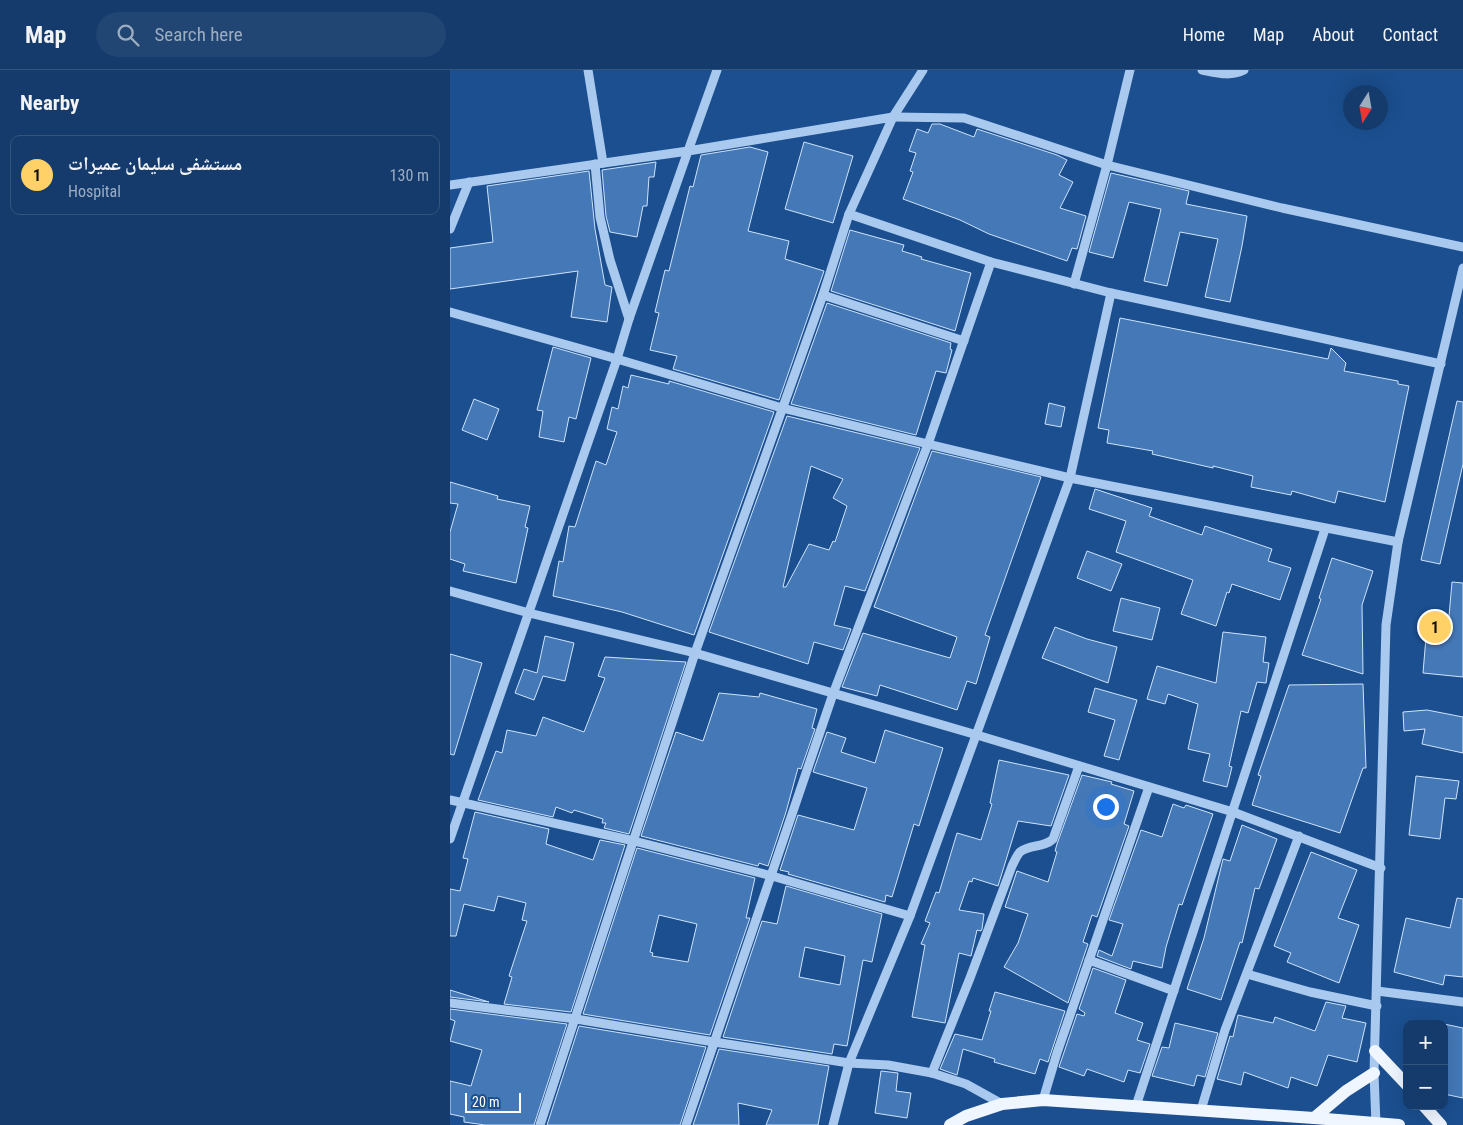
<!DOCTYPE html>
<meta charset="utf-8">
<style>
:root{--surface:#143b6b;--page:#214673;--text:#f1f3f6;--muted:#9dadc1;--line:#33557e;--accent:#ffd166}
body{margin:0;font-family:"Roboto Condensed","Noto Naskh Arabic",sans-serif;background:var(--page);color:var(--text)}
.controls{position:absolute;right:15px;bottom:15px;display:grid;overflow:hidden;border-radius:10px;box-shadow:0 5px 20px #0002}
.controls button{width:45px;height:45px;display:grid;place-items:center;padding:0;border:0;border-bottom:1px solid var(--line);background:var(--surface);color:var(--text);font:25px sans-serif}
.compass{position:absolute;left:893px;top:15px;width:45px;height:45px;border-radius:50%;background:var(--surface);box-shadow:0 5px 20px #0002;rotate:191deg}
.scale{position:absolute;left:15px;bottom:12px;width:56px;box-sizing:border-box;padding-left:5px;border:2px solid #fff;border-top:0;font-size:14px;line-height:18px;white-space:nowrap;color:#fff;-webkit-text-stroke:4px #1b4f8f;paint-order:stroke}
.you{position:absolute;left:655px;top:736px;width:18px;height:18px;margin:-12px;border:4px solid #fff;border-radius:50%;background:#1a73e8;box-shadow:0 0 0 8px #1a73e833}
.badge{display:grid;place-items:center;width:32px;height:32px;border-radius:50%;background:var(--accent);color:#111;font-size:16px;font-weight:700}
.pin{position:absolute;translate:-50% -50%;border:2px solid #fff;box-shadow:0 1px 5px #0006}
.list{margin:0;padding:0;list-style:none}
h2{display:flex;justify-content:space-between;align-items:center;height:65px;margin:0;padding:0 20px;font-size:21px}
h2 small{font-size:16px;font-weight:400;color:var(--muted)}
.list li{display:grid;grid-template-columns:32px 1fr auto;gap:15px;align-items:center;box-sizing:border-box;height:80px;margin:0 10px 10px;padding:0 10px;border:1px solid var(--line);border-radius:10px}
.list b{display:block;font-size:19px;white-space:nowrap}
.list p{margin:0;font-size:16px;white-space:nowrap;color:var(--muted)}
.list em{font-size:16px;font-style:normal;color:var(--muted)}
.icon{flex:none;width:28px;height:28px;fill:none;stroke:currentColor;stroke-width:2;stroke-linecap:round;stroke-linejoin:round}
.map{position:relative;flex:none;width:1013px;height:1055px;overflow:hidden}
header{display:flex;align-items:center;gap:30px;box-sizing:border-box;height:70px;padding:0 25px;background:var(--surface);border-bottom:1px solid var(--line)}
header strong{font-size:24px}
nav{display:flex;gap:28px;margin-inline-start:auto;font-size:18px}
.search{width:350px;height:45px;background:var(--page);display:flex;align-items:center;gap:12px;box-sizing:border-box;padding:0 18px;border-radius:28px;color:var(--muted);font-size:19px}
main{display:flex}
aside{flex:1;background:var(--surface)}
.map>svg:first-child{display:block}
.building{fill:#4478b7;stroke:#cfe3fa;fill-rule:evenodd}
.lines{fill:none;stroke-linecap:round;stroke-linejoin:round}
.minor{stroke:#a9c9ee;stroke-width:9}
.major{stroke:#f0f6ff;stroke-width:12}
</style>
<header>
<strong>Map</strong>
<div class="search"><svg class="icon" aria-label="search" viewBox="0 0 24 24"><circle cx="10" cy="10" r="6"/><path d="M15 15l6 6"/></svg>Search here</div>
<nav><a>Home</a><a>Map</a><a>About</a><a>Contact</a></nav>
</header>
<main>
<aside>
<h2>Nearby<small></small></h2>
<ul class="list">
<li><span class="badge">1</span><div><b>مستشفى سليمان عميرات</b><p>Hospital</p></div><em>130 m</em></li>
</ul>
</aside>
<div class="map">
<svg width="1013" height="1055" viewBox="0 0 1013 1055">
<rect width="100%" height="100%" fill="#1b4f8f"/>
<g class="building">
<polygon points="482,54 490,54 524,67 527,59 607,85 617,90 609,105 623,112 610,138 636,146 627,179 622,178 617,191 539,164 510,150 453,129 463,102 460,101 466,83 459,81 467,59 478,63"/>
<polygon points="354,72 403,86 383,153 335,139"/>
<polygon points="300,77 318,82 298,161 339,171 335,189 374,201 329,330 223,299 227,286 200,280 209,243 205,242 215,200 219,201 240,116 243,117 251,85"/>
<polygon points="206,92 204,107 199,107 197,136 193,136 187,167 160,162 156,146 152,100"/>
<polygon points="139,101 145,159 155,215 162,217 157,252 121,247 128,201 0,219 0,178 43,172 37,116"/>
<polygon points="661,103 739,121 736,134 797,146 792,176 780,232 755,227 768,169 730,162 717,216 694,211 711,139 679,132 663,188 639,182"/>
<polygon points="400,160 454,175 452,181 472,187 471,189 521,203 505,261 381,221"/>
<polygon points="377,233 501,273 500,279 502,280 496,303 486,301 466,365 341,334"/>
<polygon points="670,248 878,289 881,278 896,293 894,301 948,311 948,314 959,316 935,432 888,421 885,433 842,421 841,425 801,417 803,406 763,396 763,398 702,384 703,381 657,373 659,360 648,358"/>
<polygon points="103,277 141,288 126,349 119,347 114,372 89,367 93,341 87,340"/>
<polygon points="181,305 219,314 219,311 324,342 244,565 172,542 103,526 109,491 113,492 119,456 125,457 146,391 156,395 167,362 157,359 162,337 168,339 173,316 178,318"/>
<polygon points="24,329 49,339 37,370 12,360"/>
<polygon points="1007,331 1013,332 1013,394 990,494 971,490"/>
<polygon points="599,333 615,337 611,357 595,354"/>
<path d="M 337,346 L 470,378 L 415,521 L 395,516 L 384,555 L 401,559 L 393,580 L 364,572 L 358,594 L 259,562 ZM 361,396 L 393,409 L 383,428 L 397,436 L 385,472 L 383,471 L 379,480 L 359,474 L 336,517 L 333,517 Z"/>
<polygon points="482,381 591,407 535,565 540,567 526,614 517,611 507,640 430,615 427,626 392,617 413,563 500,588 507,567 424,537"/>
<polygon points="0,412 48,426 47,429 80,436 75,457 78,458 66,513 13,501 15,494 0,489 0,462 8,434 0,433"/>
<polygon points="645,419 702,438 699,446 752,465 755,456 822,479 818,491 841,498 830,530 782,514 779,523 777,522 766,556 731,544 743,510 666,482 676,451 639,439"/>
<polygon points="637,481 672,494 661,521 627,508"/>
<polygon points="882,488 923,501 912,535 913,604 852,585 871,529 869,528"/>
<polygon points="1002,512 1013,513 1013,607 973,603 976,567 997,569"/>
<polygon points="671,528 710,538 702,570 663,561"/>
<polygon points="605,557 637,569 667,577 658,613 592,588"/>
<polygon points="773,562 816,567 813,592 819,593 816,613 807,612 798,643 791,641 779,696 782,697 777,717 753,711 760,684 738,679 748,634 718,624 715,634 697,629 707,596 766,613"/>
<polygon points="95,566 124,573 115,611 93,606 84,630 65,623 74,599 87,603"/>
<polygon points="0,584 32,593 4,685 0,684"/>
<polygon points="155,587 236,592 179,764 154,758 156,753 152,753 153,749 124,740 122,743 106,737 103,747 28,730 46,681 52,683 57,660 86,666 93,647 134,662 155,608 148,606"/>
<polygon points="913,614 916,698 913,698 890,763 802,735 811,706 808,705 839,615"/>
<polygon points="645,618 687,630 669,690 654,686 665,650 638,642"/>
<polygon points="269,623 309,627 310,623 367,639 362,658 365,659 351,699 348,698 336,742 318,796 309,793 308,796 191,766 226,662 253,671"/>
<polygon points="977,640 1013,647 1013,683 972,674 975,659 954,661 953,642"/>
<polygon points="435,660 493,678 469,756 464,754 442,827 436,825 435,832 338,804 339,802 330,800 348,745 404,760 417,718 363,702 377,662 396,668 391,682 425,693"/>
<polygon points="549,690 619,705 601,756 568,751 548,816 523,808 522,812 519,811 509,840 534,844 532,859 531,861 527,860 521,886 509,883 495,953 462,947 475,875 471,874 480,853 475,851 486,822 489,823 507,763 531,770 542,734 540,733"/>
<polygon points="632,705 662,712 661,714 684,721 674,754 679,756 647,847 642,845 633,872 638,874 618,933 554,897 568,873 578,844 555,837 567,801 598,812 607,782 605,781 607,774"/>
<polygon points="966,706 1009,711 1006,729 995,728 990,769 959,765"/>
<polygon points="723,734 734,738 736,735 763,744 732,835 729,834 716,877 712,898 683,891 681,899 647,886 649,880 662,886 673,854 659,850 691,760 712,767"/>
<polygon points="25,742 99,759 96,774 143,790 150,770 175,775 121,942 54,934 62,907 59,906 77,851 72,850 76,833 48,826 44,841 14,834 6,866 0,866 0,819 10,821 18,789 13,788"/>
<polygon points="792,755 827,769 809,819 805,818 792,873 790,872 771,930 737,919 754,868 773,789 780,791"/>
<path d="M 187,778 L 305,808 L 296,848 L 300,848 L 260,965 L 133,944 ZM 209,845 L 247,854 L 238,892 L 202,886 L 203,883 L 200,882 Z"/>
<polygon points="861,782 907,800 888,848 909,855 889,913 837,892 841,883 824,876"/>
<path d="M 336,816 L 432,844 L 422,892 L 413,890 L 397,976 L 384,974 L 382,984 L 273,967 L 312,851 L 327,854 ZM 355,877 L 395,886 L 390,915 L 349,907 Z"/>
<polygon points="1007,828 1013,829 1013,907 995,905 993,915 944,902 956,848 1000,858"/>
<polygon points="643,898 676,910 665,943 693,953 687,970 700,974 690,1003 678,1000 674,1012 637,999 634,1006 609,997 627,944 634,946 635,943 629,939"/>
<polygon points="0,920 39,932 0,927"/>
<polygon points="545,922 615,941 598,992 590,989 585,1004 544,992 545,989 513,979 507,1005 490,999 505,964 532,970 541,941 539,941"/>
<polygon points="876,932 896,936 892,948 916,953 907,992 878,985 867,1016 841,1007 838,1018 794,1002 791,1015 767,1009 780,966 783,967 788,945 823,953 825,947 865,961"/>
<polygon points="0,939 117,954 84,1055 35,1055 14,1052 14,1047 0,1044 0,1011 21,1016 32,980 0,971 5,951 0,949"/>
<polygon points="725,953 768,963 755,1007 747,1005 744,1016 702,1006 712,977 719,978"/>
<polygon points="994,954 1013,958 1013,1028 994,1024"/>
<polygon points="129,956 256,977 230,1055 97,1055"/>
<polygon points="269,979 379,996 368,1055 316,1055 322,1040 288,1033 289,1055 243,1055"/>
<polygon points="431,1001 448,1003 446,1021 461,1023 457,1048 425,1043"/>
</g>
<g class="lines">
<g class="minor">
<polyline points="138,0 153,93"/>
<path d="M 752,0 C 767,3 780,7 794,0"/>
<polyline points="443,47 514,48 657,95 832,138 1013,177"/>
<polyline points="443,47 473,0"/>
<polyline points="145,94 150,147 160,190 179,249"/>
<polyline points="0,115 238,81 267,0"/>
<polyline points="399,144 541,192 661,223 991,294"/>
<polyline points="0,159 19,112"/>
<polyline points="624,214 657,95 680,0"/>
<polyline points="373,225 514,271"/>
<polyline points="0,242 167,289 332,338 478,374 620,408 948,472"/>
<polyline points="0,521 79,543 245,583 527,665 783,742 931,798"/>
<polyline points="0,730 184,771 322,806 460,846"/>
<polyline points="0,769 167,289 179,249 238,81 443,47 399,144 373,225 245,583 90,1055"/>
<polyline points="639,890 724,921"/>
<polyline points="797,904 860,922 927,936"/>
<polyline points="927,921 1013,932"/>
<polyline points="0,933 126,949 264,972 399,993 438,995 482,1003 516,1014 552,1034"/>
<path d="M 482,1003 L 520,908 L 562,796 C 564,792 567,785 570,782 C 580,774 594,778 603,769 L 629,696"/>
<polyline points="593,1030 607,983 699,717"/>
<polyline points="686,1036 875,459"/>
<polyline points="751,1040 775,960 849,766"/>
<polyline points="236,1055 383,624 478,374 541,192"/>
<polyline points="383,1055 399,993 460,846 620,408 661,223"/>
<polyline points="926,1055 924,1003 936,555 948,472 1013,198"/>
</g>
<g class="major">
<polyline points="925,981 957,1015"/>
<polyline points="974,1036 991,1055"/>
<polyline points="864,1048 896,1021 924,1003"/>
<polyline points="500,1055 516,1046 552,1034 593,1030 864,1048 949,1055"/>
</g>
</g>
</svg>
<div class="controls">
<button>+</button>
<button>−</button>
</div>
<svg class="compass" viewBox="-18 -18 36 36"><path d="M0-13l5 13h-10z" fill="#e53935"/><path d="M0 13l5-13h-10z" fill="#9dadc1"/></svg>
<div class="scale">20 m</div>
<div class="you"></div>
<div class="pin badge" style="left:985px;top:557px">1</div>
</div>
</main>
